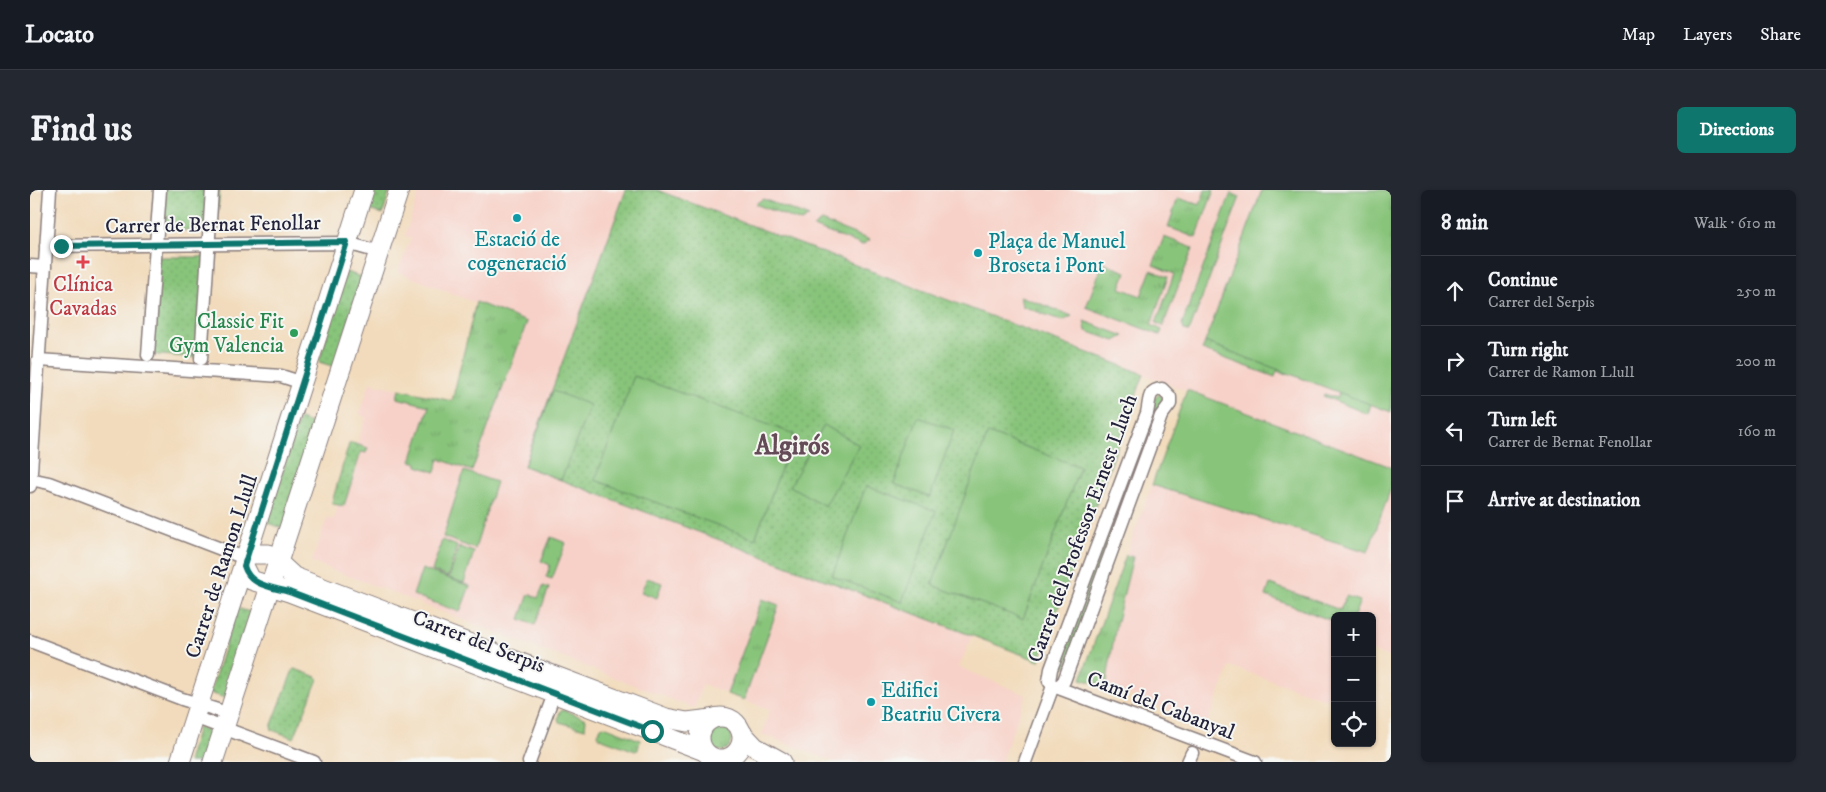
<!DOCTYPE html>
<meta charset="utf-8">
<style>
:root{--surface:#171b24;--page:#242831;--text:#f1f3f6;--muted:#9ea1a6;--line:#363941;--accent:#0f766e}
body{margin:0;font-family:"IM FELL DW Pica",serif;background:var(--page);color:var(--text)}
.controls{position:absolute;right:15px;bottom:15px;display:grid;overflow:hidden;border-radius:8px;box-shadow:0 1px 4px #0004}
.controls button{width:45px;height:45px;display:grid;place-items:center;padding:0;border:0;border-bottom:1px solid var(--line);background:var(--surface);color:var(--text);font:25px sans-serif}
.stop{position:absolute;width:15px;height:15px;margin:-11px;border:4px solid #0f766e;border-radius:50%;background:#fff}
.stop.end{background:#0f766e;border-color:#fff;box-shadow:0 1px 5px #0008}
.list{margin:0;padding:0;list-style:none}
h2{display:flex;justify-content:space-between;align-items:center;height:65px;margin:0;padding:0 20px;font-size:21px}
h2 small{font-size:16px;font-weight:400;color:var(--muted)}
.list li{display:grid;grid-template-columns:32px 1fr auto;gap:15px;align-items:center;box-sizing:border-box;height:70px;padding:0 20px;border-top:1px solid var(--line)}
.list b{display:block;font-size:19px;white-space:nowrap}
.list p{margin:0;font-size:16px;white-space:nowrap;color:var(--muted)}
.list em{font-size:16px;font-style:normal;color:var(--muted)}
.icon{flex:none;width:28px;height:28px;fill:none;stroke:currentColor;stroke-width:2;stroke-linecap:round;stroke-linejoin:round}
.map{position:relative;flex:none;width:1361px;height:572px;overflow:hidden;border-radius:8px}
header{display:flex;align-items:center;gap:30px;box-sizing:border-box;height:70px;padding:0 25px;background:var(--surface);border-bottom:1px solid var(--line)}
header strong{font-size:24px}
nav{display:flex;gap:28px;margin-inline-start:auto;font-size:18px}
.intro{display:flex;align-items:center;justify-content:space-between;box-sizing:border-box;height:120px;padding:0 30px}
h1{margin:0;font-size:35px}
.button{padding:12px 22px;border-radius:8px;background:var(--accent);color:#fff;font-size:18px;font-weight:700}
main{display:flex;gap:30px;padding:0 30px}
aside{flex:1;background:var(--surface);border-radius:8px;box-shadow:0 1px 4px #0004}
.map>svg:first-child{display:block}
.built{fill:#f7d1c8}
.grass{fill:url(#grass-tufts);stroke:#55735a}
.park{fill:url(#park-dots);stroke:#55735a}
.pitch{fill:#88c47a;stroke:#55735a}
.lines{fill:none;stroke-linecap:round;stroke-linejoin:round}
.street-casing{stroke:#8a7e7c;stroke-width:15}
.secondary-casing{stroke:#8a7e7c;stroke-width:21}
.street{stroke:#fff;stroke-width:12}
.secondary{stroke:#fff;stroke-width:19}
.route{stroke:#0f766e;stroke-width:6}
.culture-dot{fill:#0f9aa8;stroke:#f6f6f2;stroke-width:2}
.health-dot{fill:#e0444e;stroke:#f6f6f2;stroke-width:2}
.leisure-dot{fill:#2e9e5b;stroke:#f6f6f2;stroke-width:2}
.labels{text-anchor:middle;stroke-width:4;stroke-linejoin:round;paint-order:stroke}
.street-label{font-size:21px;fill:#22223b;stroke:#f6f6f2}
.culture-label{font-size:21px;fill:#0d838f;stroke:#f6f6f2;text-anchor:start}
.health-label{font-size:21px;fill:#be3a42;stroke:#f6f6f2}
.leisure-label{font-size:21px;fill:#27864d;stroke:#f6f6f2;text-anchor:end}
.district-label{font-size:26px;font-weight:bold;fill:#644b57;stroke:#f6f6f2}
</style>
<header>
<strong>Locato</strong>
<nav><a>Map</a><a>Layers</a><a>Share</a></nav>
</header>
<div class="intro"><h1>Find us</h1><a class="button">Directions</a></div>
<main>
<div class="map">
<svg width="1361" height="572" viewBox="0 0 1361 572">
<defs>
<pattern id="grass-tufts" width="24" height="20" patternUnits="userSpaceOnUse" patternTransform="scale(1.25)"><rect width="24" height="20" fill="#88c47a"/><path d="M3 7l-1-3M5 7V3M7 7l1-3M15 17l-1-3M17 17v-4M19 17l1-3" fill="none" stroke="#75a86a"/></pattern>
<pattern id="park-dots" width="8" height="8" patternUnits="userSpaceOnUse" patternTransform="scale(1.25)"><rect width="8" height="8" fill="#88c47a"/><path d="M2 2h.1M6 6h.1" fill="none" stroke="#75a86a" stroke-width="1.8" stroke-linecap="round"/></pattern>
</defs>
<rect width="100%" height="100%" fill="#f6f6f2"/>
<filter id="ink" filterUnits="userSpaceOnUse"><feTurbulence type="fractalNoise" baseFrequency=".02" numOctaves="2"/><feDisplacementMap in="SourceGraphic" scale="10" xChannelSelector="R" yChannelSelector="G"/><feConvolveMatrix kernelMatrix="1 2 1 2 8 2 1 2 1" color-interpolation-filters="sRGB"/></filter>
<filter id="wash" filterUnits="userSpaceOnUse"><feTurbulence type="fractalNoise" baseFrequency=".0096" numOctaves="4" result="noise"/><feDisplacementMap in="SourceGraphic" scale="20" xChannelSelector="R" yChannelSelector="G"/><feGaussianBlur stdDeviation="1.12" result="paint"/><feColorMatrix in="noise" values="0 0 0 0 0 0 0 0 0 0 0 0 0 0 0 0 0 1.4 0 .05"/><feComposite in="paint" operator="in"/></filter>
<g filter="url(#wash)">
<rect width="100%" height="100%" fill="#f2dbbc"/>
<polygon class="built" points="390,0 1361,0 1361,468 1342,461 1342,426 1305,426 1305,493 1298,510 1200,476 1177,534 1076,496 1086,435 1102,367 1096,365 1157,201 1115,185 1009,471 942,446 929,477 996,505 971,572 806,572 732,544 740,520 673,494 664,518 282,372 297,328 304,329 308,316 302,312 320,254 327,254 336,228 330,224 340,193 422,211 446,113 368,82 381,48 375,46"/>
<g class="grass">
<polygon points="1175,0 1184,0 1166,48 1138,37 1148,8 1170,15"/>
<polygon points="1201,3 1210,7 1161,137 1159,141 1154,140 1152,134"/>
<polygon points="733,9 774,25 779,27 771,32 725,14"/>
<polygon points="791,31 835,48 840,50 832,55 783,37"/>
<polygon points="1134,47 1163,58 1133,136 1126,133 1144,84 1123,75"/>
<polygon points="1073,73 1096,82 1090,98 1111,106 1121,80 1138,87 1121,135 1132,140 1130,145 1056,117"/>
<polygon points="990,106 1037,124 1042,126 1033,131 992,116"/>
<polygon points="446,112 497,132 442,281 409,269 405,282 387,276 387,273 381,271 399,216 367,208 369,199 422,211"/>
<polygon points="1054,131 1094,146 1085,151 1056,141"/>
<polygon points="1175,152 1258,182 1256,185 1247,181 1245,187 1172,160"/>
<polygon points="1309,202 1341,214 1338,224 1293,206 1294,204 1307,208"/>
<polygon points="1129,204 1135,210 1036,477 1026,474 1125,208"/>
<polygon points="521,347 536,353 522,389 516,387 520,375 511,371"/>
<polygon points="1096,365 1103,367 1086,435 1076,496 1051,489"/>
<polygon points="617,388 632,393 627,408 611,402"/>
<polygon points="1240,394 1310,420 1316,406 1330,411 1324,426 1305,426 1305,432 1236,406"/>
<polygon points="513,396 519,398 505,435 490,429 499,404 508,408"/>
<polygon points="732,409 749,415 714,510 697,504"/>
<polygon points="534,520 556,529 555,539 529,532 528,528 530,521"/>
<polygon points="574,536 610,550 608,560 605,561 570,548 568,544 571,537"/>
<circle cx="690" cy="549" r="12"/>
</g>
<g class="park">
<polygon points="129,0 190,0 186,41 127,39"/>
<polygon points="343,0 360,0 353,24 336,19"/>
<polygon points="596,0 627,0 1114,184 1009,471 494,276"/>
<polygon points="121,67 183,67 175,168 114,164"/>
<polygon points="316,82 332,87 305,177 289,172"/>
<polygon points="269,229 285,234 253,338 237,333"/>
<polygon points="322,253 338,258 336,263 331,262 314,316 303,314 302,312 319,254"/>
<polygon points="207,418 223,423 195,508 180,503"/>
<polygon points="265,479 287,487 288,489 264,548 242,540 241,537 263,480"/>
<polygon points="168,537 182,541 173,572 158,572"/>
</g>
<g class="pitch">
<polygon points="1232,0 1361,0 1361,222 1175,152"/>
<polygon points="604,186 764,244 725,349 565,290"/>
<polygon points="1157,200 1361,277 1361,298 1338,362 1122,295"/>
<polygon points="523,201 560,215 531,290 494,276"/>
<polygon points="888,227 924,240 900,307 864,294"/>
<polygon points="794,235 829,255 795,316 760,296"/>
<polygon points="958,243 1050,277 993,429 902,395"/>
<polygon points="434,281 466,292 445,359 413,347"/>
<polygon points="836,296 906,321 872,412 802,386"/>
<polygon points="412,350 427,356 418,387 402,381"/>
<polygon points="429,357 444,362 434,393 419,388"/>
<polygon points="392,379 440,396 430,422 383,405"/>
</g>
</g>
<g filter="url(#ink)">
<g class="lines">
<defs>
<g id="street">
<polyline points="16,56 317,53 349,62"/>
<polyline points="0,76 15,77"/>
<polyline points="118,165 130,0"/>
<polyline points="171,169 182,0"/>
<polyline points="8,170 251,186 273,193"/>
<path d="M 1132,199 L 1140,207 L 1140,214 L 1131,226 L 1034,491 L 1029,496 L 1023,496 L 1019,491 L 1021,479 L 1117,223 C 1120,211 1117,200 1132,199 Z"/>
<polyline points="0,289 19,293 217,369"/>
<polyline points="0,296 20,0"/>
<polyline points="0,451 152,509 197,523"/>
<polyline points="1023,496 1225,572"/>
<polyline points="164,527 284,572"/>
<polyline points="499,572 524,504"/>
<polyline points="995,572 1023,496"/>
<polyline points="1158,572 1162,563"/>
</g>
<g id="secondary">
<polyline points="219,364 239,364 264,387 636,528 657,532 682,529"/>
<polyline points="214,376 221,390 259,402 674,561"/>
<circle cx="691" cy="548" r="21"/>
<polyline points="711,542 725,557 752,572"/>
<polyline points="150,572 334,0"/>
<polyline points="183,572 369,0"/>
</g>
</defs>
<use href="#street" class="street-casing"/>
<use href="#secondary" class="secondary-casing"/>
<use href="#street" class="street"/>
<use href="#secondary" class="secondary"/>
</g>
</g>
<g class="lines" filter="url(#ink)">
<path class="route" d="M 31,56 L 317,52 L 214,376 C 220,396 241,397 259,402 L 622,541"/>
</g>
<g class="culture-dot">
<circle cx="487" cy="28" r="5"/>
<circle cx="948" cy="63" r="5"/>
<circle cx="841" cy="512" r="5"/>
</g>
<path class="health-dot" d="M50.5 64.5h5v5h5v5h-5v5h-5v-5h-5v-5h5z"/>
<circle class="leisure-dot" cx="264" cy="143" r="5"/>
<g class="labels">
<g class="street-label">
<text transform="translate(183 34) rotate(-1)" y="7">Carrer de Bernat Fenollar</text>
<text transform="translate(1052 338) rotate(-70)" y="7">Carrer del Professor Ernest Lluch</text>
<text transform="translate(191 376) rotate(-72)" y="7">Carrer de Ramon Llull</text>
<text transform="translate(449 451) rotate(21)" y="7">Carrer del Serpis</text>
<text transform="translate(1131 515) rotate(21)" y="7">Camí del Cabanyal</text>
</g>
<g class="culture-label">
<text x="487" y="56" text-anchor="middle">Estació de<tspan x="487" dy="24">cogeneració</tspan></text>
<text x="958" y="58">Plaça de Manuel<tspan x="958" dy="24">Broseta i Pont</tspan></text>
<text x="851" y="507">Edifici<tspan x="851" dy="24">Beatriu Civera</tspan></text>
</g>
<g class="health-label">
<text x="53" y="101">Clínica<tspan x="53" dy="24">Cavadas</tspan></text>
</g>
<g class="leisure-label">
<text x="254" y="138">Classic Fit<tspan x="254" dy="24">Gym Valencia</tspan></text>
</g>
<g class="district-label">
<text x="762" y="264">Algirós</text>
</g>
</g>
</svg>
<div class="controls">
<button>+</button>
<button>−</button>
<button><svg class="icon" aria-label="locate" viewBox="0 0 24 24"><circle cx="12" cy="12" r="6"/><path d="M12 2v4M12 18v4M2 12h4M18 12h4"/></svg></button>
</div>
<div class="stop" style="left:622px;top:541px"></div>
<div class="stop end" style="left:31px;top:56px"></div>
</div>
<aside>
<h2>8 min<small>Walk · 610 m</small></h2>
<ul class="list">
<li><svg class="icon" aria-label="ahead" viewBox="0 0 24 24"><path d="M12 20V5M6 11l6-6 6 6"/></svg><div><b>Continue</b><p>Carrer del Serpis</p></div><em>250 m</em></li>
<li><svg class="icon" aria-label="right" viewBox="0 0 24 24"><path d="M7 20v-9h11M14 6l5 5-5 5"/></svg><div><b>Turn right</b><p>Carrer de Ramon Llull</p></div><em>200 m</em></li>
<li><svg class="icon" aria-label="left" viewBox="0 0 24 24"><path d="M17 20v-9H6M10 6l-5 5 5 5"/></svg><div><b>Turn left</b><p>Carrer de Bernat Fenollar</p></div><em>160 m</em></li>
<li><svg class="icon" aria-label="arrive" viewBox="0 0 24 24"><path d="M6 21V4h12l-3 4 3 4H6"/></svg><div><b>Arrive at destination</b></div></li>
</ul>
</aside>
</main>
